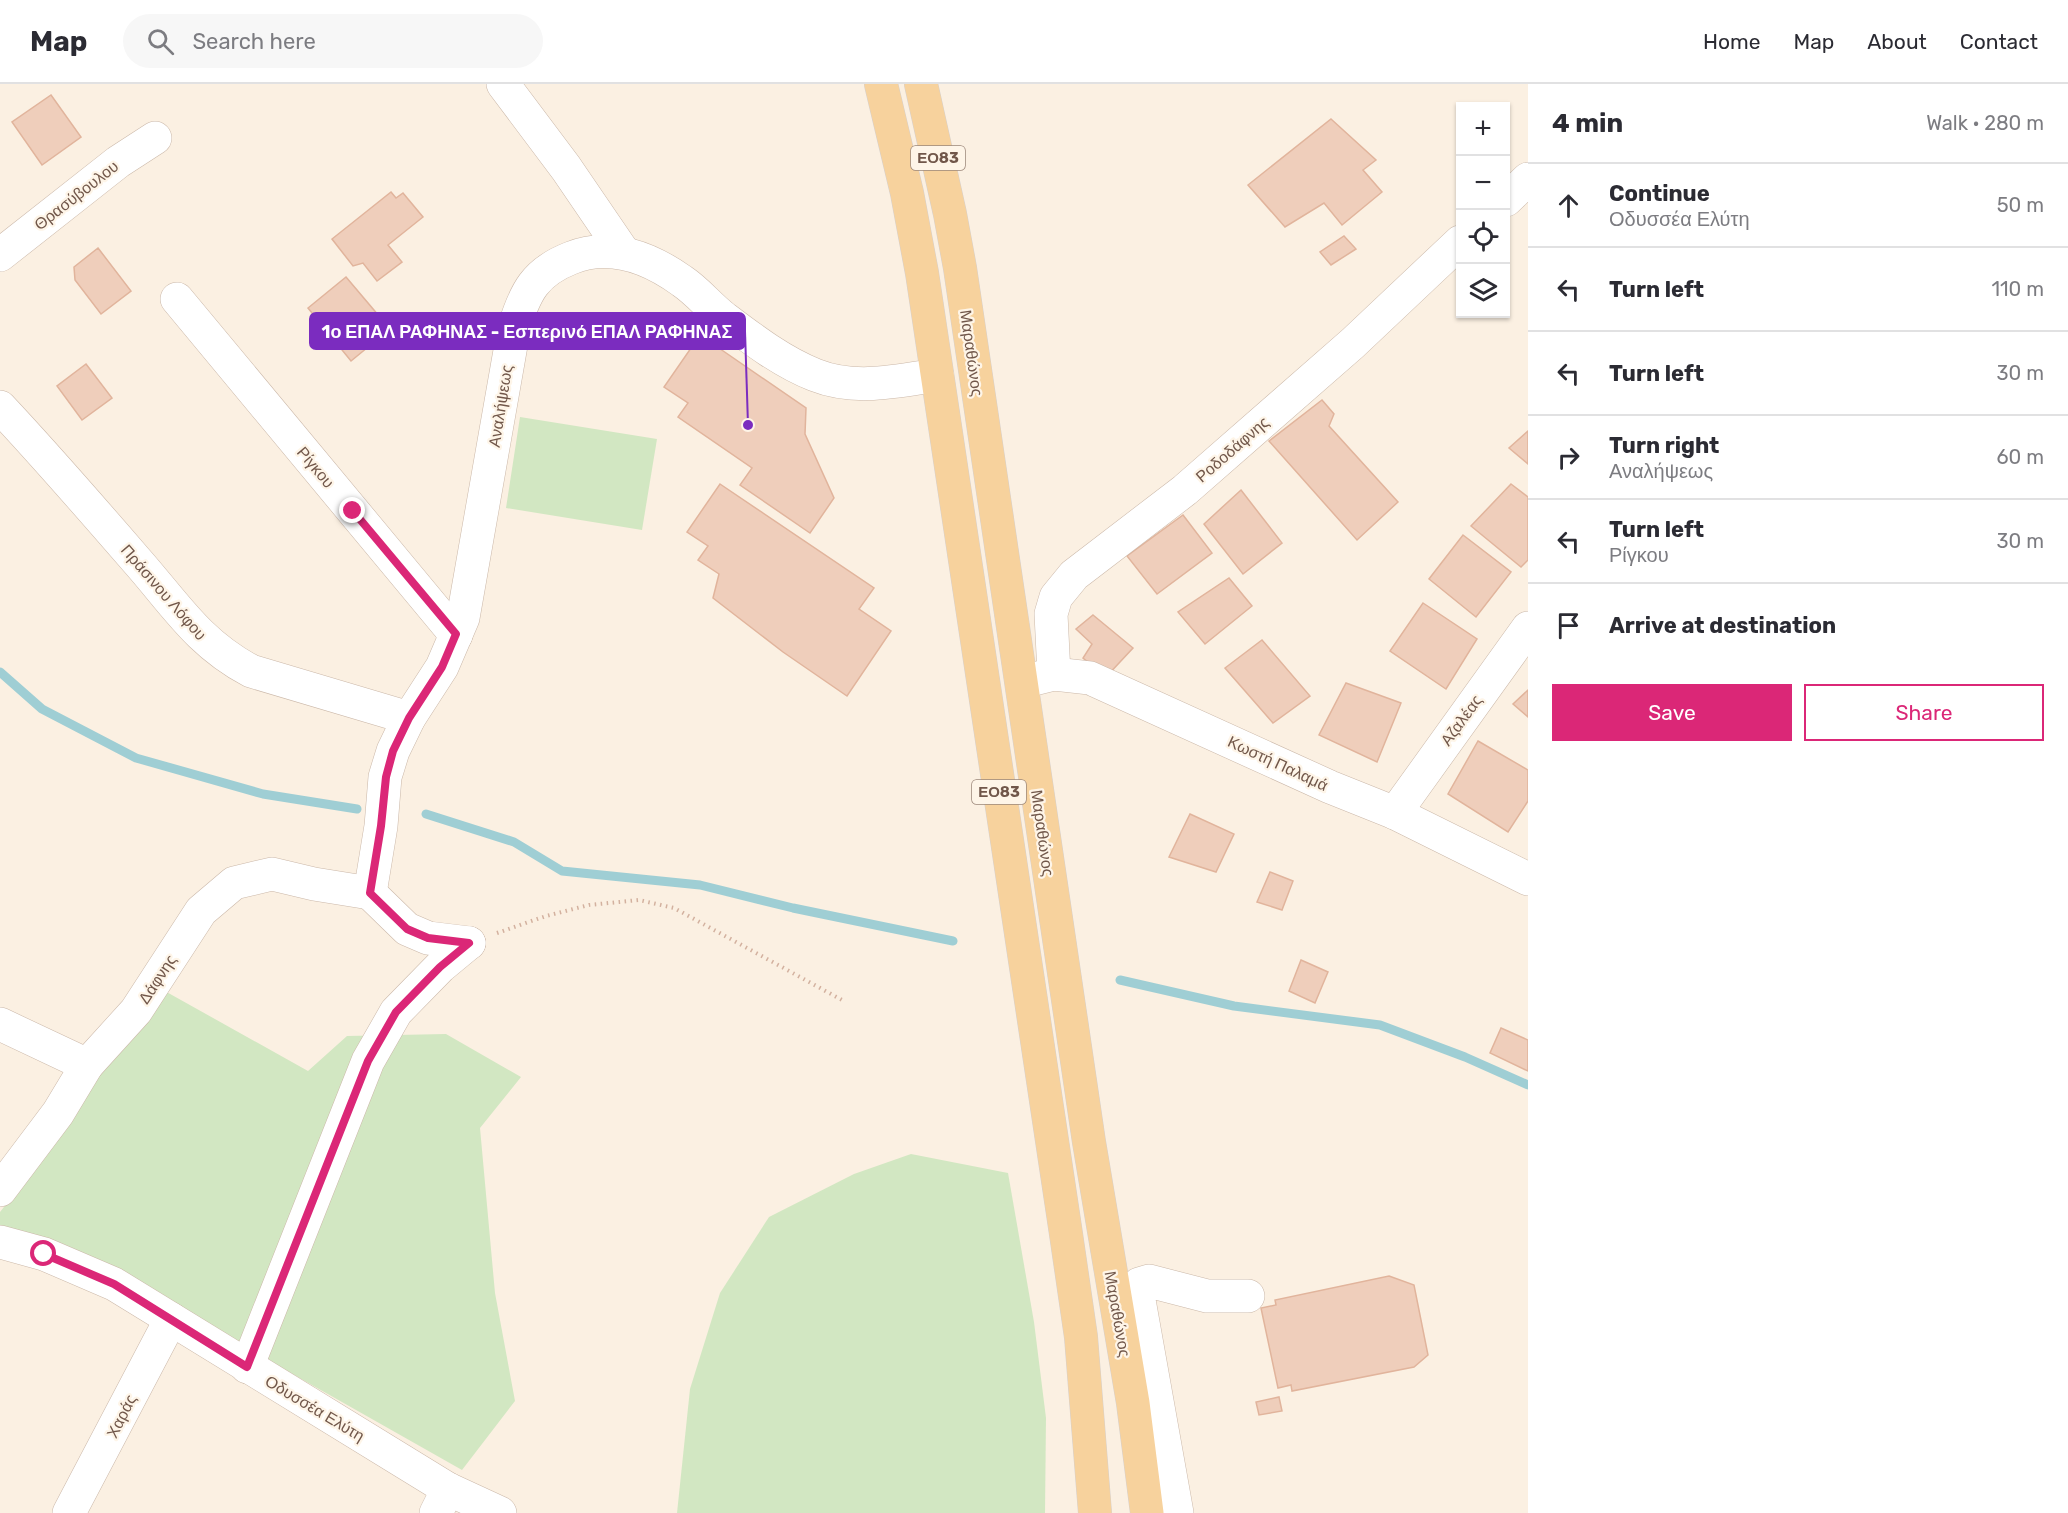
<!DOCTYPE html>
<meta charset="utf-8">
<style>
:root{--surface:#fff;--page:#f7f7f7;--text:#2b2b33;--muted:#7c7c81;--line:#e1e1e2;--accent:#db2777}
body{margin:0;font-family:Rubik,sans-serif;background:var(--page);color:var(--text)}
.controls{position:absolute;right:18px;top:18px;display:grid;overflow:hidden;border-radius:0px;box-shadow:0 2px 4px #0004}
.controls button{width:54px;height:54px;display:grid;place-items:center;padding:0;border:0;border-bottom:2px solid var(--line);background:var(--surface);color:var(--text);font:30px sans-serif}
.stop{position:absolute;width:18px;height:18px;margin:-14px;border:4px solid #db2777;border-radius:50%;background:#fff}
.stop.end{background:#db2777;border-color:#fff;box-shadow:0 2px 6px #0008}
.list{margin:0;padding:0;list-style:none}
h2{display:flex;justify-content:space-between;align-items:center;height:78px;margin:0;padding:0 24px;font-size:26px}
h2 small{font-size:20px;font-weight:400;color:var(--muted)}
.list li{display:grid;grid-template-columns:39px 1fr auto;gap:18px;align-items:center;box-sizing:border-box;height:84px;padding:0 24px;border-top:2px solid var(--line)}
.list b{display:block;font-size:22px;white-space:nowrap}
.list p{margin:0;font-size:20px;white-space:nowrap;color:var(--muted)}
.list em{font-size:20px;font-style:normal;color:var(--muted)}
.actions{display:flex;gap:12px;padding:18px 24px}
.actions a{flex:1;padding:14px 0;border:2px solid var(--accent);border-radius:0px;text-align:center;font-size:21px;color:var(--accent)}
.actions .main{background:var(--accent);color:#fff}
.icon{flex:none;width:33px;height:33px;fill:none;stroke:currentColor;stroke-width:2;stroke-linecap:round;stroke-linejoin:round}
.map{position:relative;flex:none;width:1528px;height:1429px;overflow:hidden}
header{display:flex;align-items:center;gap:36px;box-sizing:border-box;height:84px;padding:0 30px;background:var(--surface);border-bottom:2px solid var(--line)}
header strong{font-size:28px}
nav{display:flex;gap:33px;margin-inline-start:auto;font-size:21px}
.search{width:420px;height:54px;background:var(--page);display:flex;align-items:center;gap:15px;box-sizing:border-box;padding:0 21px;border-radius:33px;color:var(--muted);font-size:22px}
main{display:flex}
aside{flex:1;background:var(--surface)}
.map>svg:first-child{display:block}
.green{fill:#d2e7c2}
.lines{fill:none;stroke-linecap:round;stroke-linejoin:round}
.stream{stroke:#9fced4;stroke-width:9}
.building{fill:#efcebb;stroke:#e1b49c;stroke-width:1.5}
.minor-casing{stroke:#cbb8a9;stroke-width:34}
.major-casing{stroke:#d7d0cc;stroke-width:34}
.path{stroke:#d3b19f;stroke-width:4;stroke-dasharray:1.5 4.5;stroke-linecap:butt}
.minor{stroke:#fff;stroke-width:33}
.major{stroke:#f7d29d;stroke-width:33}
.route{stroke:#db2777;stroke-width:8}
.labels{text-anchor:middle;stroke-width:4.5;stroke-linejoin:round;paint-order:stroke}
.shield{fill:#fef5e8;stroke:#9b8679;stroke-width:1.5}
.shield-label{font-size:15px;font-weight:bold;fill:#71574a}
.street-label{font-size:16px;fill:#71574a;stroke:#fef5e8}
.leader{fill:none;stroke:#7b2cbf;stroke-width:2}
.callout-dot{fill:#7b2cbf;stroke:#fef5e8;stroke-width:2}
.callout{fill:#7b2cbf;stroke:#7b2cbf;stroke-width:2}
.callout-label{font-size:18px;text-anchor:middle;font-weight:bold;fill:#fff}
</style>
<header>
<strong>Map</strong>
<div class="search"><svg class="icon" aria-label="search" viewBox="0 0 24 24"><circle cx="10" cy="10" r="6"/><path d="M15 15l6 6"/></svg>Search here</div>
<nav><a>Home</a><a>Map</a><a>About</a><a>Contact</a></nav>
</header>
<main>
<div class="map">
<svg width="1528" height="1429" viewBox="0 0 1528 1429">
<rect width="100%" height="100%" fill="#fbf0e2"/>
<g class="green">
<polygon points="520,333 657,355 642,446 506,424"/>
<polygon points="163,906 308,987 347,952 446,950 521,993 480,1044 495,1209 515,1317 462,1386 123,1194 0,1150 0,1128 65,1046 91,998"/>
<polygon points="911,1070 1008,1089 1034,1238 1046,1334 1045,1429 677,1429 690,1305 720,1209 769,1133 854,1090"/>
</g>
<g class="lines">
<g class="stream">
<polyline points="0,588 42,625 136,674 263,710 357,725"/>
<polyline points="426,730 514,758 562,787 700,801 793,824 953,857"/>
<polyline points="1120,896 1234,922 1380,941 1465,973 1528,1001"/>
</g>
</g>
<g class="building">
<polygon points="51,11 81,53 42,81 12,38"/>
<polygon points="1331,35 1376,76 1363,86 1382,108 1342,141 1324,119 1285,143 1248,101"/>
<polygon points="391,108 396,114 403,109 423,133 388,161 402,178 377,197 363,179 353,182 332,155"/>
<polygon points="1344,152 1356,165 1331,181 1320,168"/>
<polygon points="98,164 131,207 101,230 75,196 74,183"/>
<polygon points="346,193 390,245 351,277 308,224"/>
<polygon points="700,251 806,324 805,350 834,414 810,449 740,401 752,384 678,333 688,319 664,303"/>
<polygon points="86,280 112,314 82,336 57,302"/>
<polygon points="1322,316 1334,330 1329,342 1398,418 1357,456 1269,357"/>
<polygon points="1528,347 1528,380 1509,364"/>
<polygon points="720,400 874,504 859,525 891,547 847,612 783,568 713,514 719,490 698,476 708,462 687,448"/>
<polygon points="1511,400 1528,413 1528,476 1521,483 1471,442"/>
<polygon points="1241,406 1282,459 1243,490 1204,440"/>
<polygon points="1183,431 1212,469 1157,510 1127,472"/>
<polygon points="1463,451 1511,488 1476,533 1429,495"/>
<polygon points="1229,494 1252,522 1205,560 1178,528"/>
<polygon points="1423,519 1477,555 1446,605 1390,567"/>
<polygon points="1093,531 1133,564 1106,593 1083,574 1092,560 1076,545"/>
<polygon points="1262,556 1310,612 1273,639 1225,584"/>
<polygon points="1346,599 1401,619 1377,678 1319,651"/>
<polygon points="1528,606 1528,633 1513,620"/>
<polygon points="1478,657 1528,686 1528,717 1508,748 1448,710"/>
<polygon points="1190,730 1234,750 1216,788 1169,773"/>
<polygon points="1270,788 1293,797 1282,826 1257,818"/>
<polygon points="1301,876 1328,888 1315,919 1289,907"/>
<polygon points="1501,944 1528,956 1528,987 1490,969"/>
<polygon points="1389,1192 1414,1201 1428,1271 1414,1283 1292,1307 1291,1301 1278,1304 1261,1224 1276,1221 1275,1216"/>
<polygon points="1279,1313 1282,1327 1259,1331 1256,1318"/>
</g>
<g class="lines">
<defs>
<g id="minor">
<polyline points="503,0 566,84 624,169"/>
<polyline points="1506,116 1528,95"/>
<polyline points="0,171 118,78 155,54"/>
<polyline points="177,215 456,551"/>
<path d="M 0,323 C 47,373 92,425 137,477 C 175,520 198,559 251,587 L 409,634"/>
<polyline points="1054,590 1051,530 1056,513 1074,491 1185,406 1353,259 1460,158"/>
<polyline points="1034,595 1054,590 1090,594 1330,703 1395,729 1528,795"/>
<polyline points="1395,729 1528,544"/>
<path d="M 370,809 L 381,742 L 385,693 L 393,667 L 409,634 L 442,583 L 463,534 L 514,244 C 525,208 535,188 571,174 C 610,158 650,174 682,197 C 697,207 709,222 723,233 C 752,255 782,278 815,291 C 855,307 897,297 937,291"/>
<polyline points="370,809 407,845 428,854 469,859"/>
<polyline points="0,940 87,981"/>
<polyline points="0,1106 58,1029 87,981 136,927 201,827 234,799 272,790 314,800 370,809"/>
<polyline points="0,1158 44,1170 114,1200 448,1405 500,1429"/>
<polyline points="247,1283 368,977 396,928 440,883 469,859"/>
<polyline points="69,1429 171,1235"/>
<polyline points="436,1429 448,1405"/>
<polyline points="1177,1429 1137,1205 1139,1200 1149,1197 1207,1212 1248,1212"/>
</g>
<g id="major">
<polyline points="881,0 907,109 922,189 1066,1150 1081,1253 1095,1429"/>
<polyline points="921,0 950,130 960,184 1089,1058 1133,1319 1147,1429"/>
</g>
</defs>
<use href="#minor" class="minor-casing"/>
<use href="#major" class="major-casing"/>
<polyline class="path" points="497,849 546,832 589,821 639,816 674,824 842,916"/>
<use href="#minor" class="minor"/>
<use href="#major" class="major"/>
</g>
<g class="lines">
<polyline class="route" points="44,1170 114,1200 247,1283 368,977 396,928 440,883 469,859 428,854 407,845 370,809 381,742 386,693 393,667 409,634 442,583 456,550 353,427"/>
</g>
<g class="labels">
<g class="shield">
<rect x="911" y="62" width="54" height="24" rx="4.5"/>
<rect x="972" y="696" width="54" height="24" rx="4.5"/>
</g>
<g class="shield-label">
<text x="938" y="79">ΕΟ83</text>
<text x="999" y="713">ΕΟ83</text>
</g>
<g class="street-label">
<text transform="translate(76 111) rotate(-38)" y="6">Θρασύβουλου</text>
<text transform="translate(972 269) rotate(82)" y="6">Μαραθώνος</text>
<text transform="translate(500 322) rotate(-81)" y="6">Αναλήψεως</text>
<text transform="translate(1232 365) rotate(-41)" y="6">Ροδοδάφνης</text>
<text transform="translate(316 383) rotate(50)" y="6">Ρίγκου</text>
<text transform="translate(164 508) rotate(49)" y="6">Πράσινου Λόφου</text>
<text transform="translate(1461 636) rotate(-54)" y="6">Αζαλέας</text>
<text transform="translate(1278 679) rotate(25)" y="6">Κωστή Παλαμά</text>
<text transform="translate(1043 749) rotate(82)" y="6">Μαραθώνος</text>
<text transform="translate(157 895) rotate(-57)" y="6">Δάφνης</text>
<text transform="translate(1118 1230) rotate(80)" y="6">Μαραθώνος</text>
<text transform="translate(315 1324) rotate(31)" y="6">Οδυσσέα Ελύτη</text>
<text transform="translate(121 1332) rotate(-63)" y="6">Χαράς</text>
</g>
</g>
<path class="leader" d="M748 341L745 247"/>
<circle class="callout-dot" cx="748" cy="341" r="6"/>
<rect class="callout" x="310" y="229" width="435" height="36" rx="6"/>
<g class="callout-label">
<text x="527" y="254">1ο ΕΠΑΛ ΡΑΦΗΝΑΣ - Εσπερινό ΕΠΑΛ ΡΑΦΗΝΑΣ</text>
</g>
</svg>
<div class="controls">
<button>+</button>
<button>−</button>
<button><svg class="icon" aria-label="locate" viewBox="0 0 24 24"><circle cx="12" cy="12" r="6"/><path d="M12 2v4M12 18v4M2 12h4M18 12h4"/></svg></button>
<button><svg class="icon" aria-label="layers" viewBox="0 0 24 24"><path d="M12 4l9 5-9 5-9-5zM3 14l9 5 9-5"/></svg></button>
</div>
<div class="stop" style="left:44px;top:1170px"></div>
<div class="stop end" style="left:353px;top:427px"></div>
</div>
<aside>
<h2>4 min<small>Walk · 280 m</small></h2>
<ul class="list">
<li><svg class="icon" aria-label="ahead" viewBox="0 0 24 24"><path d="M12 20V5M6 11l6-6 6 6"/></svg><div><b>Continue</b><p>Οδυσσέα Ελύτη</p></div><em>50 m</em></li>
<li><svg class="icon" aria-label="left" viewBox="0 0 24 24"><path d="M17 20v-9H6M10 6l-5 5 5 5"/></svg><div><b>Turn left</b></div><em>110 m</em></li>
<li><svg class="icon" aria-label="left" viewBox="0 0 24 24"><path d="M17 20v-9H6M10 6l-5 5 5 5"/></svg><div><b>Turn left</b></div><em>30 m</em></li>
<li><svg class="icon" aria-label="right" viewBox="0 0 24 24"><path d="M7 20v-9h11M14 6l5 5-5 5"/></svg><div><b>Turn right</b><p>Αναλήψεως</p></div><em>60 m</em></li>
<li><svg class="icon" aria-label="left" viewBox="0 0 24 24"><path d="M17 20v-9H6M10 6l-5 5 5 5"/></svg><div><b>Turn left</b><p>Ρίγκου</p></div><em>30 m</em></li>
<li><svg class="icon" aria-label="arrive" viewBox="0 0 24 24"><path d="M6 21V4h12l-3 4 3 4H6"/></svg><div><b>Arrive at destination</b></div></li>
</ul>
<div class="actions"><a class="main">Save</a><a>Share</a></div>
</aside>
</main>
